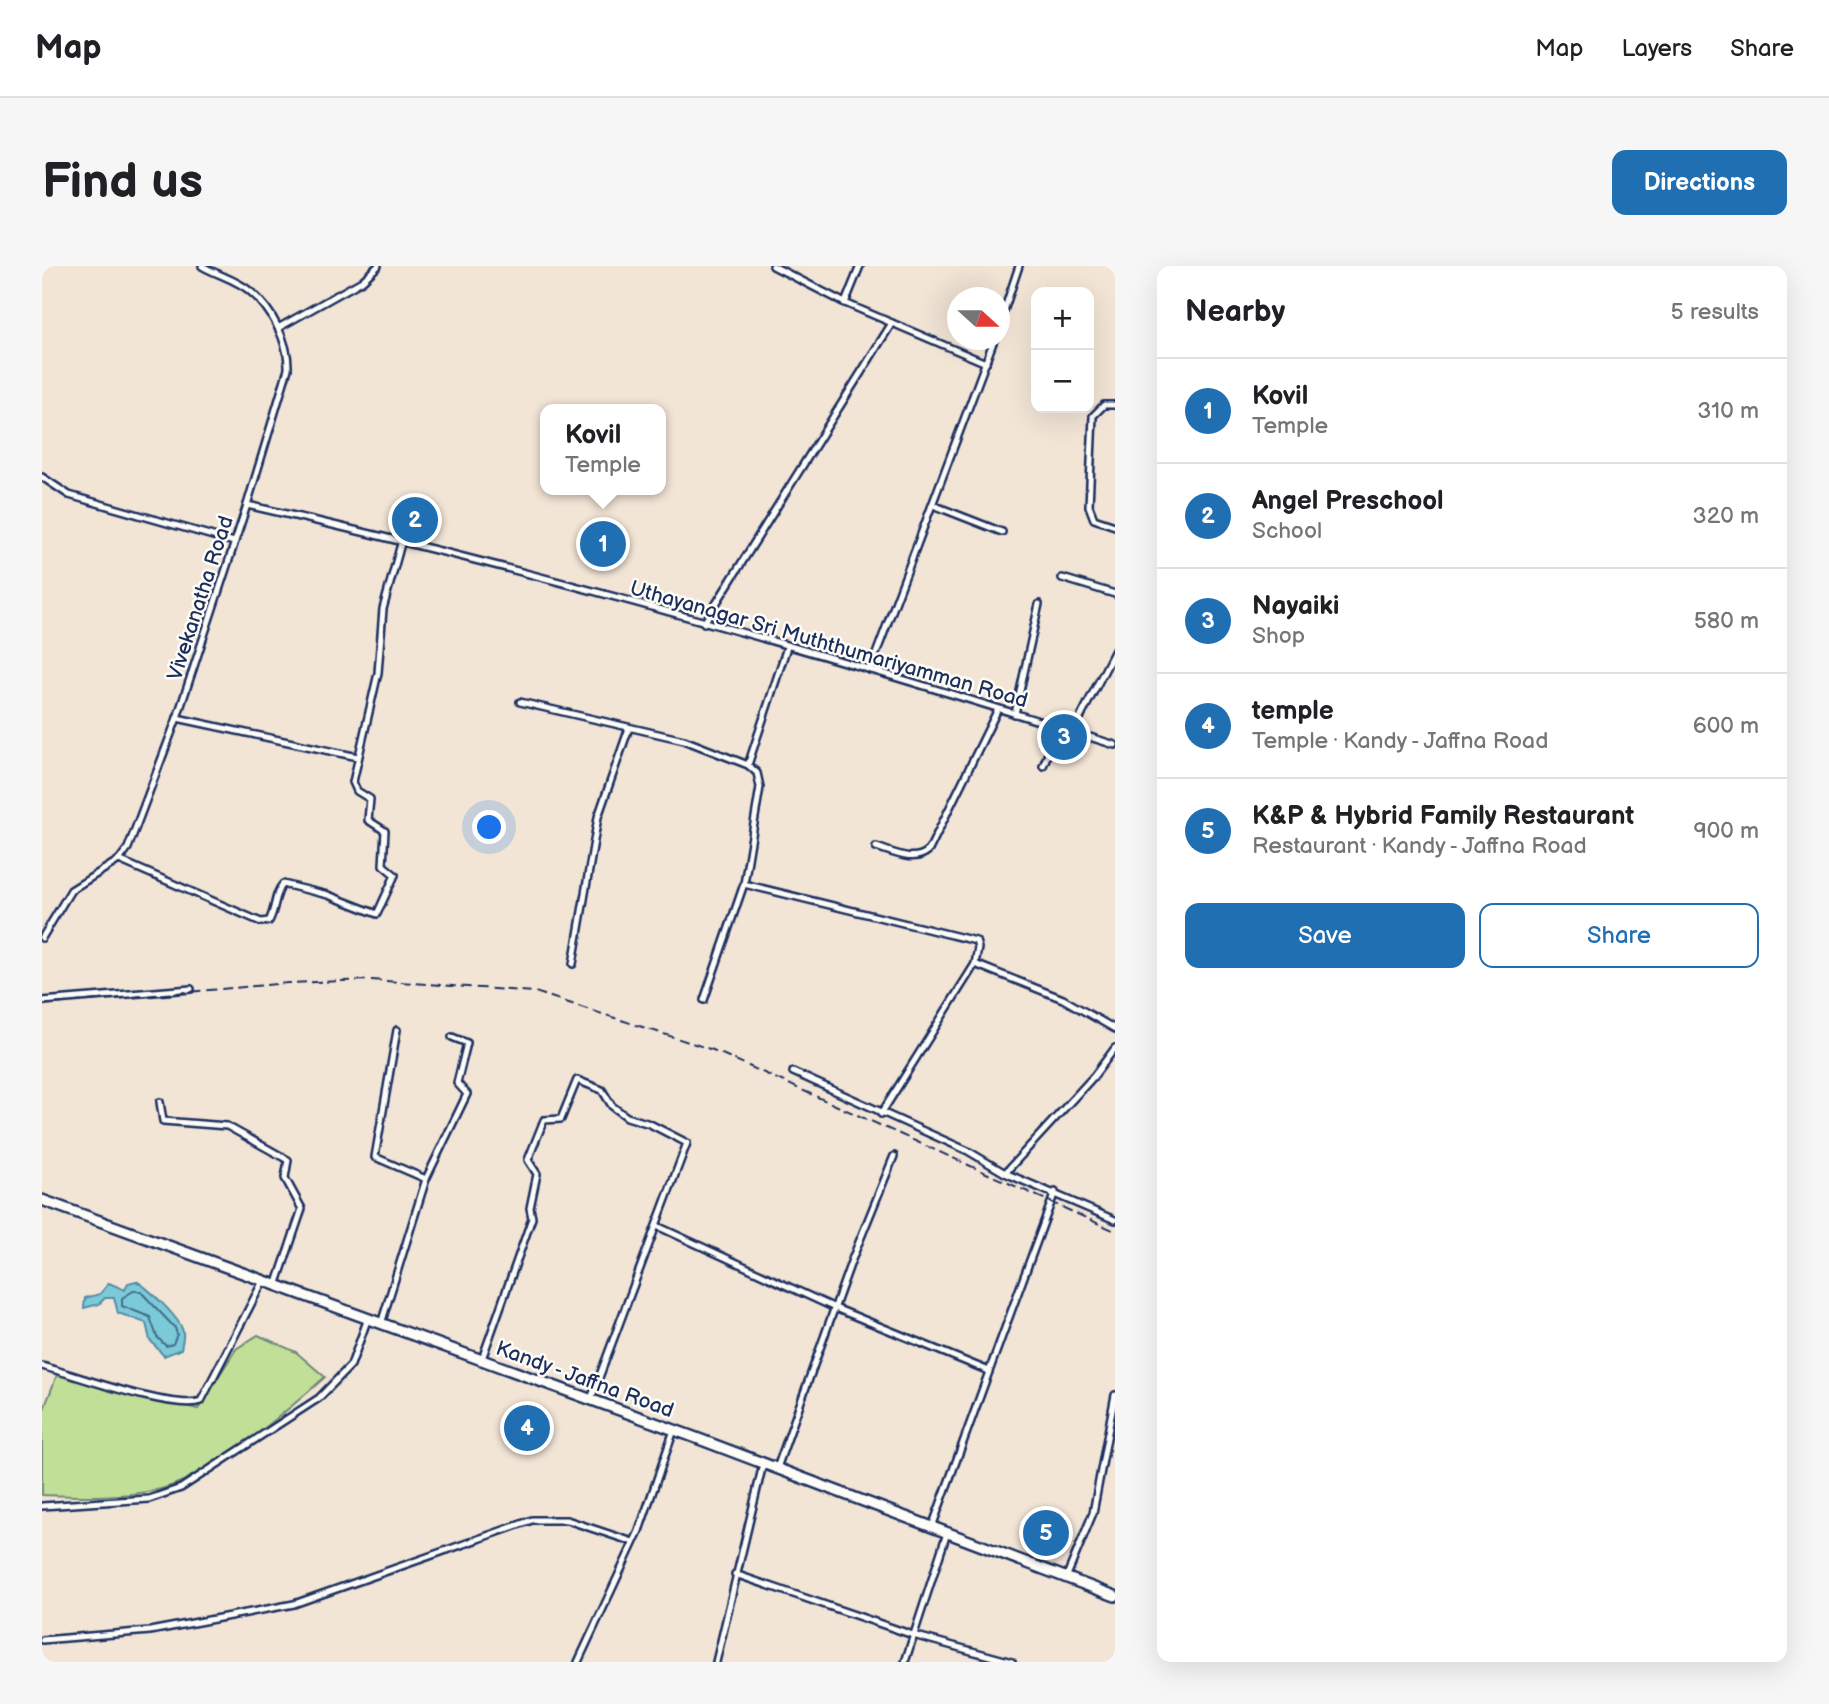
<!DOCTYPE html>
<meta charset="utf-8">
<style>
:root{--surface:#fff;--page:#f6f6f6;--text:#202124;--muted:#757577;--line:#e0e0e0;--accent:#1f6fb2}
body{margin:0;font-family:"Balsamiq Sans",sans-serif;background:var(--page);color:var(--text)}
.controls{position:absolute;right:21px;top:21px;display:grid;overflow:hidden;border-radius:14px;box-shadow:0 7px 28px #0002}
.controls button{width:63px;height:63px;display:grid;place-items:center;padding:0;border:0;border-bottom:2px solid var(--line);background:var(--surface);color:var(--text);font:35px sans-serif}
.compass{position:absolute;left:905px;top:21px;width:63px;height:63px;border-radius:50%;background:var(--surface);box-shadow:0 7px 28px #0002;rotate:111deg}
.you{position:absolute;left:448px;top:562px;width:24px;height:24px;margin:-18px;border:5px solid #fff;border-radius:50%;background:#1a73e8;box-shadow:0 0 0 10px #1a73e833}
.badge{display:grid;place-items:center;width:46px;height:46px;border-radius:50%;background:var(--accent);color:#fff;font-size:23px;font-weight:700}
.pin{position:absolute;translate:-50% -50%;border:4px solid #fff;box-shadow:0 2px 7px #0006}
.popup{position:absolute;left:498px;top:138px;width:126px;height:91px;box-sizing:border-box;display:grid;place-content:center;border-radius:14px;background:var(--surface);filter:drop-shadow(0 2px 5px #0005);font-size:23px;white-space:nowrap;color:var(--muted)}
.popup b{font-size:26px;color:var(--text)}
.popup::after{content:'';position:absolute;left:50%;top:100%;margin-left:-14px;border:14px solid transparent;border-top-color:var(--surface)}
.list{margin:0;padding:0;list-style:none}
h2{display:flex;justify-content:space-between;align-items:center;height:91px;margin:0;padding:0 28px;font-size:30px}
h2 small{font-size:23px;font-weight:400;color:var(--muted)}
.list li{display:grid;grid-template-columns:46px 1fr auto;gap:21px;align-items:center;box-sizing:border-box;height:105px;padding:0 28px;border-top:2px solid var(--line)}
.list b{display:block;font-size:26px;white-space:nowrap}
.list p{margin:0;font-size:23px;white-space:nowrap;color:var(--muted)}
.list em{font-size:23px;font-style:normal;color:var(--muted)}
.actions{display:flex;gap:14px;padding:21px 28px}
.actions a{flex:1;padding:16px 0;border:2px solid var(--accent);border-radius:14px;text-align:center;font-size:24px;color:var(--accent)}
.actions .main{background:var(--accent);color:#fff}
.map{position:relative;flex:none;width:1073px;height:1396px;overflow:hidden;border-radius:14px}
header{display:flex;align-items:center;gap:42px;box-sizing:border-box;height:98px;padding:0 35px;background:var(--surface);border-bottom:2px solid var(--line)}
header strong{font-size:33px}
nav{display:flex;gap:38px;margin-inline-start:auto;font-size:24px}
.intro{display:flex;align-items:center;justify-content:space-between;box-sizing:border-box;height:168px;padding:0 42px}
h1{margin:0;font-size:49px}
.button{padding:18px 32px;border-radius:14px;background:var(--accent);color:#fff;font-size:24px;font-weight:700}
main{display:flex;gap:42px;padding:0 42px}
aside{flex:1;background:var(--surface);border-radius:14px;box-shadow:0 7px 28px #0002}
.map>svg:first-child{display:block}
.green{fill:#c1df97;stroke:#6e877a;stroke-width:2}
.water{fill:#7bcad7;stroke:#558ca7;stroke-width:2}
.lines{fill:none;stroke-linecap:round;stroke-linejoin:round}
.shore{stroke:#416d8e;stroke-width:2}
.minor-casing{stroke:#1b2f5e;stroke-width:10}
.trunk-casing{stroke:#1b2f5e;stroke-width:14}
.minor{stroke:#fdfcf7;stroke-width:5}
.trunk{stroke:#fdfcf7;stroke-width:9}
.rail{stroke:#1b2f5e;stroke-width:2;stroke-dasharray:10 5;stroke-linecap:butt}
.labels{text-anchor:middle;stroke-width:5;stroke-linejoin:round;paint-order:stroke}
.street-label{font-size:21px;fill:#1b2f5e;stroke:#fdfcf7}
</style>
<header>
<strong>Map</strong>
<nav><a>Map</a><a>Layers</a><a>Share</a></nav>
</header>
<div class="intro"><h1>Find us</h1><a class="button">Directions</a></div>
<main>
<div class="map">
<svg width="1073" height="1396" viewBox="0 0 1073 1396">
<rect width="100%" height="100%" fill="#f2e5d6"/>
<filter id="ink" filterUnits="userSpaceOnUse"><feTurbulence type="fractalNoise" baseFrequency=".0143" numOctaves="2"/><feDisplacementMap in="SourceGraphic" scale="14" xChannelSelector="R" yChannelSelector="G"/><feConvolveMatrix kernelMatrix="1 2 1 2 8 2 1 2 1" color-interpolation-filters="sRGB"/></filter>
<g filter="url(#ink)">
<path class="green" d="M 216,1069 L 254,1086 L 283,1111 C 244,1146 169,1210 119,1223 C 86,1232 34,1230 0,1229 L 0,1148 L 15,1109 L 156,1143 L 194,1083 Z"/>
<path class="water" d="M 94,1015 C 105,1021 139,1053 141,1066 C 142,1071 140,1077 139,1083 L 122,1090 L 108,1074 L 104,1057 L 76,1047 L 72,1032 L 63,1032 L 57,1038 L 42,1042 L 43,1032 L 58,1028 L 67,1017 L 83,1024 L 86,1017 Z"/>
<g class="lines">
<polygon class="shore" points="93,1024 99,1026 133,1062 135,1068 131,1078 124,1080 115,1071 108,1051 80,1040 80,1032"/>
<defs>
<g id="minor">
<polyline points="731,0 803,37 944,97"/>
<polyline points="803,37 818,0"/>
<polyline points="958,57 977,0"/>
<polyline points="236,62 320,15 336,0"/>
<polyline points="1073,139 1062,139 1051,150 1047,240 1052,253 1073,260"/>
<polyline points="0,211 27,229 192,276"/>
<path d="M 205,239 C 498,305 787,388 1073,479"/>
<polyline points="891,239 960,266"/>
<polyline points="1020,312 1073,328"/>
<polyline points="662,357 850,57"/>
<polyline points="828,404 952,74"/>
<polyline points="478,436 642,474 706,499 715,507 718,521 702,618 662,734"/>
<polyline points="973,448 997,338"/>
<polyline points="135,452 316,491"/>
<polyline points="1031,466 1073,384"/>
<polyline points="706,499 745,381"/>
<polyline points="1001,500 1017,461"/>
<path d="M 834,581 C 851,586 872,598 887,584 L 956,443"/>
<path d="M 77,594 L 219,656 L 227,655 C 234,643 232,628 241,618 L 286,629 L 335,648 L 353,609 L 341,599 L 343,565 L 326,554 L 328,533 L 315,525 L 311,516 L 336,407 L 341,343 L 360,274"/>
<polyline points="702,618 934,675 936,682 933,698 839,848"/>
<path d="M 0,672 L 29,624 L 77,594 L 86,582 L 135,452 L 205,239 L 246,103 C 247,77 230,43 209,26 C 196,14 175,9 160,0"/>
<polyline points="531,698 556,551 587,462"/>
<polyline points="933,698 1021,733 1073,763"/>
<polyline points="0,735 149,723"/>
<polyline points="355,764 333,891 384,913"/>
<polyline points="751,806 926,885 963,907 1073,954"/>
<polyline points="118,836 121,855 185,860 246,894 243,912 260,943 234,1020"/>
<polyline points="963,907 1052,810 1073,782"/>
<polyline points="615,960 793,1042 947,1105"/>
<polyline points="339,1058 384,913 425,828 415,817 425,777 410,771"/>
<polyline points="440,1093 490,952 488,942 495,908 486,894 502,854 519,853 535,814 560,824 570,840 585,851 608,858 645,877 549,1133"/>
<path d="M 0,1100 C 33,1109 131,1145 159,1135 L 221,1015"/>
<polyline points="735,1202 809,996 852,890"/>
<polyline points="0,1240 107,1233 139,1222 277,1132 309,1099 326,1052"/>
<polyline points="890,1261 1013,926"/>
<polyline points="693,1308 871,1369 970,1396"/>
<polyline points="1024,1312 1051,1247 1073,1129"/>
<polyline points="0,1374 108,1365 252,1338 490,1254 525,1254 591,1276"/>
<polyline points="536,1396 597,1265 632,1164"/>
<polyline points="674,1396 721,1198"/>
<polyline points="863,1396 905,1267"/>
</g>
<polyline id="trunk" points="0,934 649,1170 1073,1330"/>
</defs>
<use href="#minor" class="minor-casing"/>
<use href="#trunk" class="trunk-casing"/>
<use href="#minor" class="minor"/>
<use href="#trunk" class="trunk"/>
<polyline class="rail" points="0,739 246,717 330,714 493,726 671,784 1073,965"/>
</g>
</g>
<g class="labels">
<g class="street-label">
<text transform="translate(158 332) rotate(-72)" y="7">Vivekanatha Road</text>
<text transform="translate(787 378) rotate(16)" y="7">Uthayanagar Sri Muththumariyamman Road</text>
<text transform="translate(543 1113) rotate(20)" y="7">Kandy - Jaffna Road</text>
</g>
</g>
</svg>
<div class="controls">
<button>+</button>
<button>−</button>
</div>
<svg class="compass" viewBox="-18 -18 36 36"><path d="M0-13l5 13h-10z" fill="#e53935"/><path d="M0 13l5-13h-10z" fill="#757577"/></svg>
<div class="you"></div>
<div class="pin badge" style="left:561px;top:278px">1</div>
<div class="popup"><b>Kovil</b>Temple</div>
<div class="pin badge" style="left:373px;top:254px">2</div>
<div class="pin badge" style="left:1022px;top:471px">3</div>
<div class="pin badge" style="left:485px;top:1162px">4</div>
<div class="pin badge" style="left:1004px;top:1267px">5</div>
</div>
<aside>
<h2>Nearby<small>5 results</small></h2>
<ul class="list">
<li><span class="badge">1</span><div><b>Kovil</b><p>Temple</p></div><em>310 m</em></li>
<li><span class="badge">2</span><div><b>Angel Preschool</b><p>School</p></div><em>320 m</em></li>
<li><span class="badge">3</span><div><b>Nayaiki</b><p>Shop</p></div><em>580 m</em></li>
<li><span class="badge">4</span><div><b>temple</b><p>Temple · Kandy - Jaffna Road</p></div><em>600 m</em></li>
<li><span class="badge">5</span><div><b>K&amp;P &amp; Hybrid Family Restaurant</b><p>Restaurant · Kandy - Jaffna Road</p></div><em>900 m</em></li>
</ul>
<div class="actions"><a class="main">Save</a><a>Share</a></div>
</aside>
</main>
